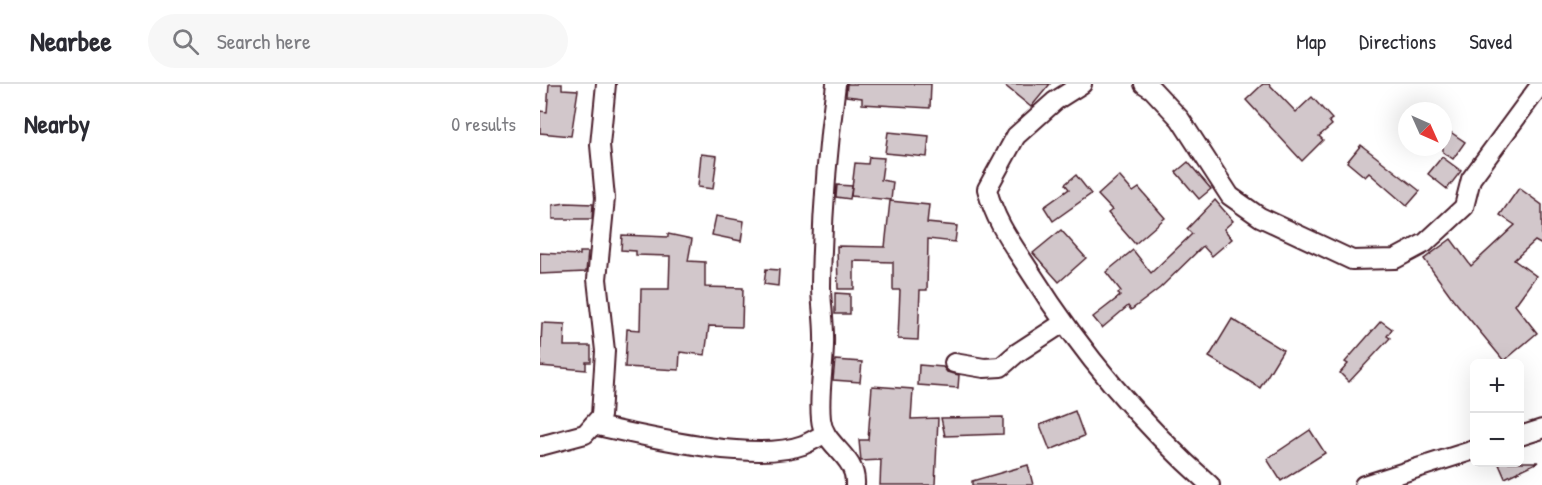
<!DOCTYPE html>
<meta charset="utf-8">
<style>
:root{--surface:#fff;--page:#f7f7f7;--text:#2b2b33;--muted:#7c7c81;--line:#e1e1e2}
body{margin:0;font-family:"Patrick Hand",sans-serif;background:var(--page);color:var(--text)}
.controls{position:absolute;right:18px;bottom:18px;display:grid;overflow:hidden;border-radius:9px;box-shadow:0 6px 24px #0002}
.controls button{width:54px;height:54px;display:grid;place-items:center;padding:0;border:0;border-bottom:2px solid var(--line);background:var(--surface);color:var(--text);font:30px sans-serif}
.compass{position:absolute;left:858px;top:18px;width:54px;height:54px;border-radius:50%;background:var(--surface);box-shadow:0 6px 24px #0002;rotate:135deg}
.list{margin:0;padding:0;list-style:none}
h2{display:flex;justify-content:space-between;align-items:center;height:78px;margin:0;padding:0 24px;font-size:26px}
h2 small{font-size:20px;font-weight:400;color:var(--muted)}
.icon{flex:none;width:33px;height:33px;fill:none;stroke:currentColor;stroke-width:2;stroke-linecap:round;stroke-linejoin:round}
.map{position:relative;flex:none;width:1002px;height:401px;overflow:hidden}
header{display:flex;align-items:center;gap:36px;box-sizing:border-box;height:84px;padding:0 30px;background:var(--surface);border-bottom:2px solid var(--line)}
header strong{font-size:28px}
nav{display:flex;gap:33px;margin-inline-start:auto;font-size:21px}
.search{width:420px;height:54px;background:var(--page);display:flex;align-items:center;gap:15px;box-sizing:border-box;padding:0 21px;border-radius:33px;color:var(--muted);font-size:22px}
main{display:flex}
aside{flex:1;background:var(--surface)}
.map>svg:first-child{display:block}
.building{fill:#d2c7cb;stroke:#4a1f2b;stroke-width:1.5}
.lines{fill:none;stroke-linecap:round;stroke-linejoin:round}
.minor-casing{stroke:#4a1f2b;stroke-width:22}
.minor{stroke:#fff;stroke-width:18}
</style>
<header>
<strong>Nearbee</strong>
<div class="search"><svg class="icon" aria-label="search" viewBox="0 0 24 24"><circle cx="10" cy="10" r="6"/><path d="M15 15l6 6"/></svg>Search here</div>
<nav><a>Map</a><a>Directions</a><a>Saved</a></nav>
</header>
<main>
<aside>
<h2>Nearby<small>0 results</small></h2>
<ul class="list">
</ul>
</aside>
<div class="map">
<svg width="1002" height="401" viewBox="0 0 1002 401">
<rect width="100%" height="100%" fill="#fff"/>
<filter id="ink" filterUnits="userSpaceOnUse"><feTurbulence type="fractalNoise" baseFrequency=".0167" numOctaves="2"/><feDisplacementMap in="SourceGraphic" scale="12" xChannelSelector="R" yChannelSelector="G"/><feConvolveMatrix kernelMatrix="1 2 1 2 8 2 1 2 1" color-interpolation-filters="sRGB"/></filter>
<g filter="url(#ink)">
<g class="building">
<polygon points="9,0 22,0 22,5 38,6 31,52 0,49 0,27 7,28"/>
<polygon points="307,0 391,0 390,24 322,20 322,14 306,12"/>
<polygon points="463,0 510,0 491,23"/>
<polygon points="723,0 729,0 756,28 772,13 792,35 789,37 792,41 779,52 783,56 762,77 706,16"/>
<polygon points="903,43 925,58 913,75 903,68"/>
<polygon points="348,48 389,52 387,73 345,69"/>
<polygon points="821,61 880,107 867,122 829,89 825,93 807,78"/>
<polygon points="161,70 177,72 173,105 158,103"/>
<polygon points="329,73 344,74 341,96 353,98 351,116 311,112 315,79 328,80"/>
<polygon points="902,73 921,87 907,105 888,90"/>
<polygon points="648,78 671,105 659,115 636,88"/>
<polygon points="536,91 551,110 513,137 504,123 529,105 525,100"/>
<polygon points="579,92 593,108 599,104 625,134 595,160 568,129 572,126 558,111"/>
<polygon points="297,101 312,102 310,115 296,113"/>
<polygon points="979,104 1002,121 1002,161 995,157 974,176 996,192 975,221 997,249 964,277 913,215 884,175 911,155 931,182 975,141 960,131"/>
<polygon points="675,116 693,137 684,145 692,155 672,172 663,162 620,204 591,226 588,222 562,244 553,233 580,212 578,209 581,207 566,188 593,166 611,189 652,150 647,145"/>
<polygon points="350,117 389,121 387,139 417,142 415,158 388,155 387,206 380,206 378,256 358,255 360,206 353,206 353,178 314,177 314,205 298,205 297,162 345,163"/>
<polygon points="26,119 53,120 52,135 13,135 13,121"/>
<polygon points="176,132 204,137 201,157 172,151"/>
<polygon points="521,146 546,174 519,198 493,169"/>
<polygon points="128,150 152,155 148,177 165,178 165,203 203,204 202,243 169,242 165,271 140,268 139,286 85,283 87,245 100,246 101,205 129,205 130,172 96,171 96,167 81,166 82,151 128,153"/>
<polygon points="40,168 48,168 46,188 0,190 0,169 40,171"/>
<polygon points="226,185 239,186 238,202 224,200"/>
<polygon points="295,209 310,210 310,230 295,230"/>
<polygon points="692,235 743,266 720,304 669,273"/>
<polygon points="841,237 852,245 847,252 850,254 809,298 800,289 808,280 805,278"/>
<polygon points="2,239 25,240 24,262 51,262 51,278 46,278 46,286 0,282"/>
<polygon points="295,276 322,278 320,298 293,296"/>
<polygon points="379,281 403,283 407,288 419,291 418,304 378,301"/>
<polygon points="332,302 373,305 371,335 398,334 395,401 340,401 341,376 321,377 319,356 328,356"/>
<polygon points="535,327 544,352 510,366 500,341"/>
<polygon points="463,333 463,350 405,352 401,334"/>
<polygon points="770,346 785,369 741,397 727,375"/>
<polygon points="958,378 998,378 965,394"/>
<polygon points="488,381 493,401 432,401 432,397"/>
</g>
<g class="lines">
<defs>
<g id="minor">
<path d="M 296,0 C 287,66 282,135 281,202 C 281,218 284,235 284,252 C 285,280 278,307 281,335 C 283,362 317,371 315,401"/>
<path d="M 542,0 L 515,17 L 476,52 L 447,105 C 455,138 473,161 491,189 C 541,268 600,339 670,401"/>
<polyline points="604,0 612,5 640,35 690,112 720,133 812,176 855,175 885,159 924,123 931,95 1001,0"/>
<polyline points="414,279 444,284 461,283 477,269 523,239"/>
<path d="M 53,341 C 104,352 215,379 263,361 C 270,358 277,354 284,350"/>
<polyline points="980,352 1002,345"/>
<polyline points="0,362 45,350 61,332 65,267 57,195 65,114 60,61 66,0"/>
<polyline points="824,401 934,366"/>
</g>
</defs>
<use href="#minor" class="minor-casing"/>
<use href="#minor" class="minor"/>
</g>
</g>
</svg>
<div class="controls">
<button>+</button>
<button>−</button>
</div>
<svg class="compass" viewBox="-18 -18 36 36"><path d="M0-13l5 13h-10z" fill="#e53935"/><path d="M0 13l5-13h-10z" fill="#7c7c81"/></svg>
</div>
</main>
